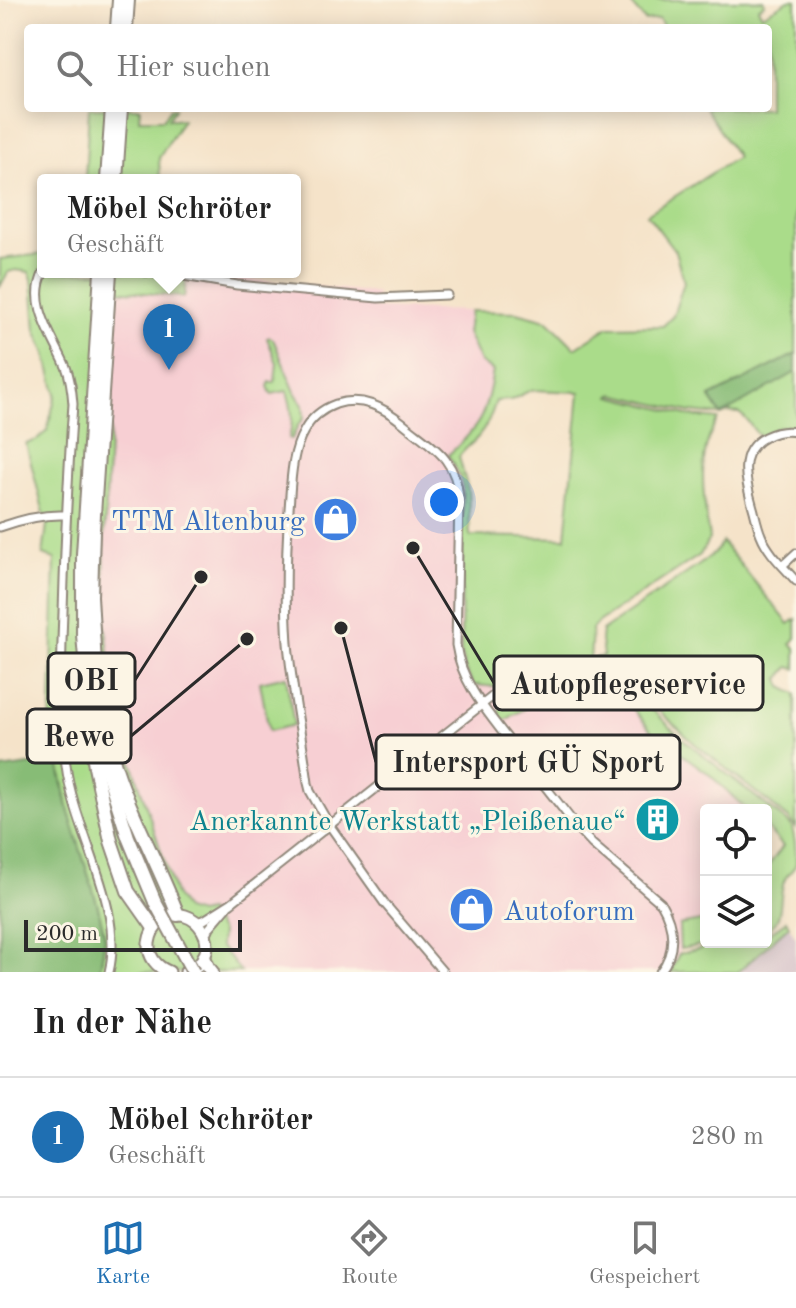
<!DOCTYPE html>
<html lang="de">
<meta charset="utf-8">
<style>
:root{--surface:#fff;--page:#f2f2f2;--text:#222;--muted:#767676;--line:#e0e0e0;--accent:#1f6fb2}
body{margin:0;font-family:"Old Standard TT",serif;background:var(--page);color:var(--text)}
.controls{position:absolute;right:24px;bottom:24px;display:grid;overflow:hidden;border-radius:8px;box-shadow:0 4px 20px #0003}
.controls button{width:72px;height:72px;display:grid;place-items:center;padding:0;border:0;border-bottom:2px solid var(--line);background:var(--surface);color:var(--text);font:40px sans-serif}
.scale{position:absolute;left:24px;bottom:20px;width:218px;box-sizing:border-box;padding-left:8px;border:4px solid #2b2b2b;border-top:0;font-size:22px;line-height:28px;white-space:nowrap;color:#2b2b2b;-webkit-text-stroke:6px #fcf5e5;paint-order:stroke}
.you{position:absolute;left:444px;top:502px;width:28px;height:28px;margin:-20px;border:6px solid #fff;border-radius:50%;background:#1a73e8;box-shadow:0 0 0 12px #1a73e833}
.badge{display:grid;place-items:center;width:52px;height:52px;border-radius:50%;background:var(--accent);color:#fff;font-size:26px;font-weight:700}
.pin{position:absolute;translate:-50% -66px;filter:drop-shadow(0 2px 4px #0008)}
.pin::after{content:'';position:absolute;top:42px;width:28px;height:24px;background:inherit;clip-path:polygon(0 0,100% 0,50% 100%)}
.popup{position:absolute;left:37px;top:174px;width:264px;height:104px;box-sizing:border-box;display:grid;place-content:center;border-radius:8px;background:var(--surface);filter:drop-shadow(0 2px 6px #0005);font-size:26px;white-space:nowrap;color:var(--muted)}
.popup b{font-size:30px;color:var(--text)}
.popup::after{content:'';position:absolute;left:50%;top:100%;margin-left:-16px;border:16px solid transparent;border-top-color:var(--surface)}
.list{margin:0;padding:0;list-style:none}
h2{display:flex;justify-content:space-between;align-items:center;height:104px;margin:0;padding:0 32px;font-size:34px}
h2 small{font-size:26px;font-weight:400;color:var(--muted)}
.list li{display:grid;grid-template-columns:52px 1fr auto;gap:24px;align-items:center;box-sizing:border-box;height:120px;padding:0 32px;border-top:2px solid var(--line)}
.list b{display:block;font-size:30px;white-space:nowrap}
.list p{margin:0;font-size:26px;white-space:nowrap;color:var(--muted)}
.list em{font-size:26px;font-style:normal;color:var(--muted)}
.icon{flex:none;width:44px;height:44px;fill:none;stroke:currentColor;stroke-width:2;stroke-linecap:round;stroke-linejoin:round}
.map{position:relative;flex:none;width:796px;height:972px;overflow:hidden}
.search{position:absolute;background:var(--surface);box-shadow:0 4px 20px #0003;left:24px;right:24px;top:24px;height:88px;display:flex;align-items:center;gap:20px;box-sizing:border-box;padding:0 28px;border-radius:8px;color:var(--muted);font-size:30px}
.sheet{height:224px;background:var(--surface)}
nav{display:flex;justify-content:space-around;align-items:center;box-sizing:border-box;height:112px;border-top:2px solid var(--line);background:var(--surface);font-size:22px;color:var(--muted)}
nav a{display:grid;justify-items:center;gap:4px}
nav .on{color:var(--accent)}
.map>svg:first-child{display:block}
.built{fill:#f7cfd3}
.industrial{fill:#d2bdc7}
.green{fill:#aadc8a;stroke:#6a845a;stroke-width:2;fill-rule:evenodd}
.forest{fill:#87bc76;stroke:#597450;stroke-width:2}
.lines{fill:none;stroke-linecap:round;stroke-linejoin:round}
.minor-casing{stroke:#90877a;stroke-width:11}
.primary-casing{stroke:#90877a;stroke-width:15}
.trunk-casing{stroke:#90877a;stroke-width:16}
.minor{stroke:#fff;stroke-width:7}
.primary{stroke:#fff;stroke-width:11}
.trunk{stroke:#fff;stroke-width:12}
.trunk-bridge-casing{stroke:#90877a;stroke-width:16;stroke-linecap:butt}
.trunk-bridge{stroke:#fff;stroke-width:12}
.labels{text-anchor:middle;stroke-width:6;stroke-linejoin:round;paint-order:stroke}
.shop-label{font-size:28px;fill:#366cbe;stroke:#fcf5e5;text-anchor:end}
.culture-label{font-size:28px;fill:#0d838f;stroke:#fcf5e5;text-anchor:end}
.leader{fill:none;stroke:#2b2b2b;stroke-width:3}
.callout-dot{fill:#2b2b2b;stroke:#fcf5e5;stroke-width:3}
.callout{fill:#fcf5e5;stroke:#2b2b2b;stroke-width:3}
.callout-label{font-size:30px;text-anchor:middle;font-weight:bold;fill:#2b2b2b}
</style>
<div class="map">
<svg width="796" height="972" viewBox="0 0 796 972">
<rect width="100%" height="100%" fill="#fcf5e5"/>
<filter id="ink" filterUnits="userSpaceOnUse"><feTurbulence type="fractalNoise" baseFrequency=".0125" numOctaves="2"/><feDisplacementMap in="SourceGraphic" scale="16" xChannelSelector="R" yChannelSelector="G"/><feConvolveMatrix kernelMatrix="1 2 1 2 8 2 1 2 1" color-interpolation-filters="sRGB"/></filter>
<filter id="wash" filterUnits="userSpaceOnUse"><feTurbulence type="fractalNoise" baseFrequency=".006" numOctaves="4" result="noise"/><feDisplacementMap in="SourceGraphic" scale="32" xChannelSelector="R" yChannelSelector="G"/><feGaussianBlur stdDeviation="1.8" result="paint"/><feColorMatrix in="noise" values="0 0 0 0 0 0 0 0 0 0 0 0 0 0 0 0 0 1.4 0 .05"/><feComposite in="paint" operator="in"/></filter>
<g filter="url(#wash)">
<rect width="100%" height="100%" fill="#f5e3c9"/>
<polygon class="built" points="187,272 201,272 210,275 377,293 373,308 470,311 467,333 494,371 488,402 477,426 448,455 459,475 463,489 461,566 477,685 496,687 505,698 501,704 504,721 525,708 569,688 594,683 611,682 654,734 708,773 747,810 706,810 706,920 680,925 679,952 670,972 241,972 220,945 199,914 185,910 175,894 146,807 129,753 113,681 105,623 104,538 117,289 184,297"/>
<polygon class="industrial" points="789,926 796,938 796,972 738,972"/>
<g class="green">
<path d="M 628,0 L 763,0 L 765,3 L 758,8 L 762,15 L 789,0 L 796,0 L 796,354 L 710,398 L 721,414 L 796,372 L 796,424 L 794,426 L 779,427 L 761,436 L 758,435 L 745,418 L 739,413 L 728,412 L 721,415 L 690,412 L 614,394 L 611,396 L 691,416 L 718,419 C 695,456 704,498 709,539 L 700,555 L 598,622 L 592,629 L 590,662 C 558,670 531,679 503,696 L 496,687 L 477,685 L 474,686 L 464,668 L 461,651 L 463,489 L 459,475 L 448,455 C 481,426 486,414 493,371 L 480,362 L 467,333 L 470,311 L 517,312 L 547,320 L 575,348 L 608,327 L 663,326 L 673,316 L 684,282 L 675,251 L 647,214 L 737,157 L 705,108 L 768,108 L 768,28 L 664,28 L 659,19 L 645,21 ZM 531,390 L 580,392 L 566,538 L 470,536 L 468,490 L 459,457 C 464,449 471,445 478,437 C 487,427 492,414 496,401 L 511,400 Z"/>
<polygon points="89,108 140,108 139,119 163,119 171,108 175,108 168,119 183,119 159,158 160,180 85,180"/>
<polygon points="43,254 43,272 187,272 184,297 117,290 104,538 105,623 113,682 129,753 175,894 185,910 199,914 208,912 221,932 220,946 241,972 99,972 105,937 97,903 69,813 59,761 36,764 48,747 51,709 55,559 43,555 47,525 26,444 37,440 47,431 56,394 46,353 36,330 32,279 29,272 16,270 8,272 0,287 0,259"/>
<path d="M 270,337 L 273,339 L 295,392 L 303,405 L 304,418 L 298,425 L 292,439 L 289,438 C 294,420 292,408 287,391 L 271,394 L 268,386 L 270,382 L 275,382 L 277,363 L 267,338 Z"/>
<path d="M 722,542 L 789,624 L 796,619 L 796,638 L 791,644 L 796,648 L 796,669 L 789,667 L 779,679 L 782,687 L 796,694 L 796,828 L 789,819 L 773,806 L 694,743 L 622,676 L 622,681 L 683,739 L 791,825 C 795,837 796,851 796,863 C 795,869 788,873 785,879 C 776,899 787,917 766,931 L 766,869 L 783,846 L 766,827 L 766,810 L 747,810 L 708,773 L 654,734 L 611,682 C 571,684 537,700 504,721 L 499,715 C 500,711 500,705 502,702 C 513,684 573,670 594,665 L 595,658 L 603,656 L 601,640 L 602,631 L 699,565 L 716,551 Z"/>
<polygon points="286,676 294,725 269,731 260,682"/>
<polygon points="706,920 706,942 717,942 680,949 679,925"/>
<polygon points="786,920 789,926 738,972 670,972 679,954 730,942 766,942 766,935 781,925"/>
</g>
<g class="forest">
<polygon points="796,354 796,372 721,415 710,397"/>
<polygon points="58,761 69,813 97,903 105,938 100,968 99,972 0,972 0,769"/>
</g>
</g>
<g filter="url(#ink)">
<g class="lines">
<defs>
<g id="minor">
<path d="M 44,272 C 27,304 54,338 66,367 C 71,379 72,391 73,404 C 68,473 65,542 63,612 C 61,663 60,714 66,765 C 74,832 125,906 109,972"/>
<polyline points="145,272 172,274 237,285 378,298 447,295"/>
<path d="M 796,432 C 785,430 775,432 765,437 C 735,452 747,486 754,511 C 756,519 758,528 761,535 C 768,553 784,567 796,581"/>
<path d="M 0,527 C 22,519 42,514 65,515"/>
<polyline points="783,565 796,553"/>
<polyline points="196,922 204,920 231,903 498,692"/>
<polyline points="206,936 210,927 227,907"/>
<path d="M 443,972 L 385,904 L 330,826 L 310,791 L 308,783 C 302,736 292,690 288,643 C 285,599 286,553 289,509 C 291,484 291,453 304,431 C 311,418 322,409 336,404 C 362,396 383,407 403,423 C 432,447 456,457 459,498 L 456,645 C 462,686 490,715 514,747 C 536,775 558,802 579,830 L 592,844 L 661,903 C 674,925 677,951 660,972"/>
</g>
<path id="primary" d="M 169,972 C 157,967 148,957 149,943 C 150,935 154,927 161,921 C 194,896 231,954 186,972"/>
<g id="trunk">
<polyline points="117,28 119,0"/>
<polyline points="126,28 128,0"/>
<polyline points="107,180 112,108"/>
<polyline points="116,180 121,108"/>
<polyline points="101,272 83,554 83,635 88,692 87,705 95,767 111,841 128,891 154,928"/>
<path d="M 111,752 C 127,809 157,860 178,915"/>
<polyline points="104,761 128,837 155,902"/>
<polyline points="106,765 96,682 91,596 93,530 110,272"/>
<polyline points="204,957 208,967 212,972"/>
</g>
</defs>
<use href="#minor" class="minor-casing"/>
<use href="#primary" class="primary-casing"/>
<use href="#trunk" class="trunk-casing"/>
<use href="#minor" class="minor"/>
<use href="#primary" class="primary"/>
<use href="#trunk" class="trunk"/>
<defs>
<polyline id="trunk-bridge" points="155,902 193,972"/>
</defs>
<use href="#trunk-bridge" class="trunk-bridge-casing"/>
<use href="#trunk-bridge" class="trunk-bridge"/>
</g>
</g>
<defs>
<symbol id="shop-disc" viewBox="-11 -11 22 22"><circle r="9.5" fill="#3f7fe0" stroke="#fcf5e5"/><path d="M-5-2.5h2.3a2.7 3.5 0 0 1 5.4 0H5L5.5 6h-11ZM-1.5-2.5h3a1.5 2.3 0 0 0-3 0Z" fill="#fff"/></symbol>
<symbol id="building-disc" viewBox="-11 -11 22 22"><circle r="9.5" fill="#0f9aa8" stroke="#fcf5e5"/><path d="M-4-6H4V6H1V3H-1V6H-4ZM-2.5-4.3h1.7v1.8h-1.7ZM.8-4.3h1.7v1.8H.8ZM-2.5-1h1.7V.8h-1.7ZM.8-1h1.7V.8H.8Z" fill="#fff"/></symbol>
</defs>
<g fill-rule="evenodd">
<use href="#shop-disc" x="310" y="494" width="51" height="51"/>
<use href="#building-disc" x="632" y="794" width="51" height="51"/>
<use href="#shop-disc" x="446" y="884" width="51" height="51"/>
</g>
<g class="labels">
<g class="shop-label">
<text x="305" y="530">TTM Altenburg</text>
<text x="503" y="920" text-anchor="start">Autoforum</text>
</g>
<g class="culture-label">
<text x="626" y="830">Anerkannte Werkstatt „Pleißenaue“</text>
</g>
</g>
<path class="leader" d="M201 577L135 680M413 548L494 683M247 639L131 736M341 628L376 762"/>
<g class="callout-dot">
<circle cx="201" cy="577" r="8"/>
<circle cx="413" cy="548" r="8"/>
<circle cx="247" cy="639" r="8"/>
<circle cx="341" cy="628" r="8"/>
</g>
<g class="callout">
<rect x="48" y="653" width="87" height="54" rx="8"/>
<rect x="494" y="656" width="269" height="54" rx="8"/>
<rect x="27" y="709" width="104" height="54" rx="8"/>
<rect x="376" y="735" width="304" height="54" rx="8"/>
</g>
<g class="callout-label">
<text x="91" y="690">OBI</text>
<text x="628" y="694">Autopflegeservice</text>
<text x="79" y="746">Rewe</text>
<text x="528" y="772">Intersport GÜ Sport</text>
</g>
</svg>
<div class="controls">
<button><svg class="icon" aria-label="locate" viewBox="0 0 24 24"><circle cx="12" cy="12" r="6"/><path d="M12 2v4M12 18v4M2 12h4M18 12h4"/></svg></button>
<button><svg class="icon" aria-label="layers" viewBox="0 0 24 24"><path d="M12 4l9 5-9 5-9-5zM3 14l9 5 9-5"/></svg></button>
</div>
<div class="scale">200 m</div>
<div class="you"></div>
<div class="pin badge" style="left:169px;top:370px">1</div>
<div class="popup"><b>Möbel Schröter</b>Geschäft</div>
<div class="search"><svg class="icon" aria-label="search" viewBox="0 0 24 24"><circle cx="10" cy="10" r="6"/><path d="M15 15l6 6"/></svg>Hier suchen</div>
</div>
<section class="sheet">
<h2>In der Nähe<small></small></h2>
<ul class="list">
<li><span class="badge">1</span><div><b>Möbel Schröter</b><p>Geschäft</p></div><em>280 m</em></li>
</ul>
</section>
<nav>
<a class="on"><svg class="icon" aria-label="map" viewBox="0 0 24 24"><path d="M3 6l6-2 6 2 6-2v14l-6 2-6-2-6 2zM9 4v14M15 6v14"/></svg>Karte</a>
<a><svg class="icon" aria-label="directions" viewBox="0 0 24 24"><path d="M12 3l9 9-9 9-9-9zM9 14v-3h6M13 9l2 2-2 2"/></svg>Route</a>
<a><svg class="icon" aria-label="saved" viewBox="0 0 24 24"><path d="M7 4h10v16l-5-4-5 4z"/></svg>Gespeichert</a>
</nav>
